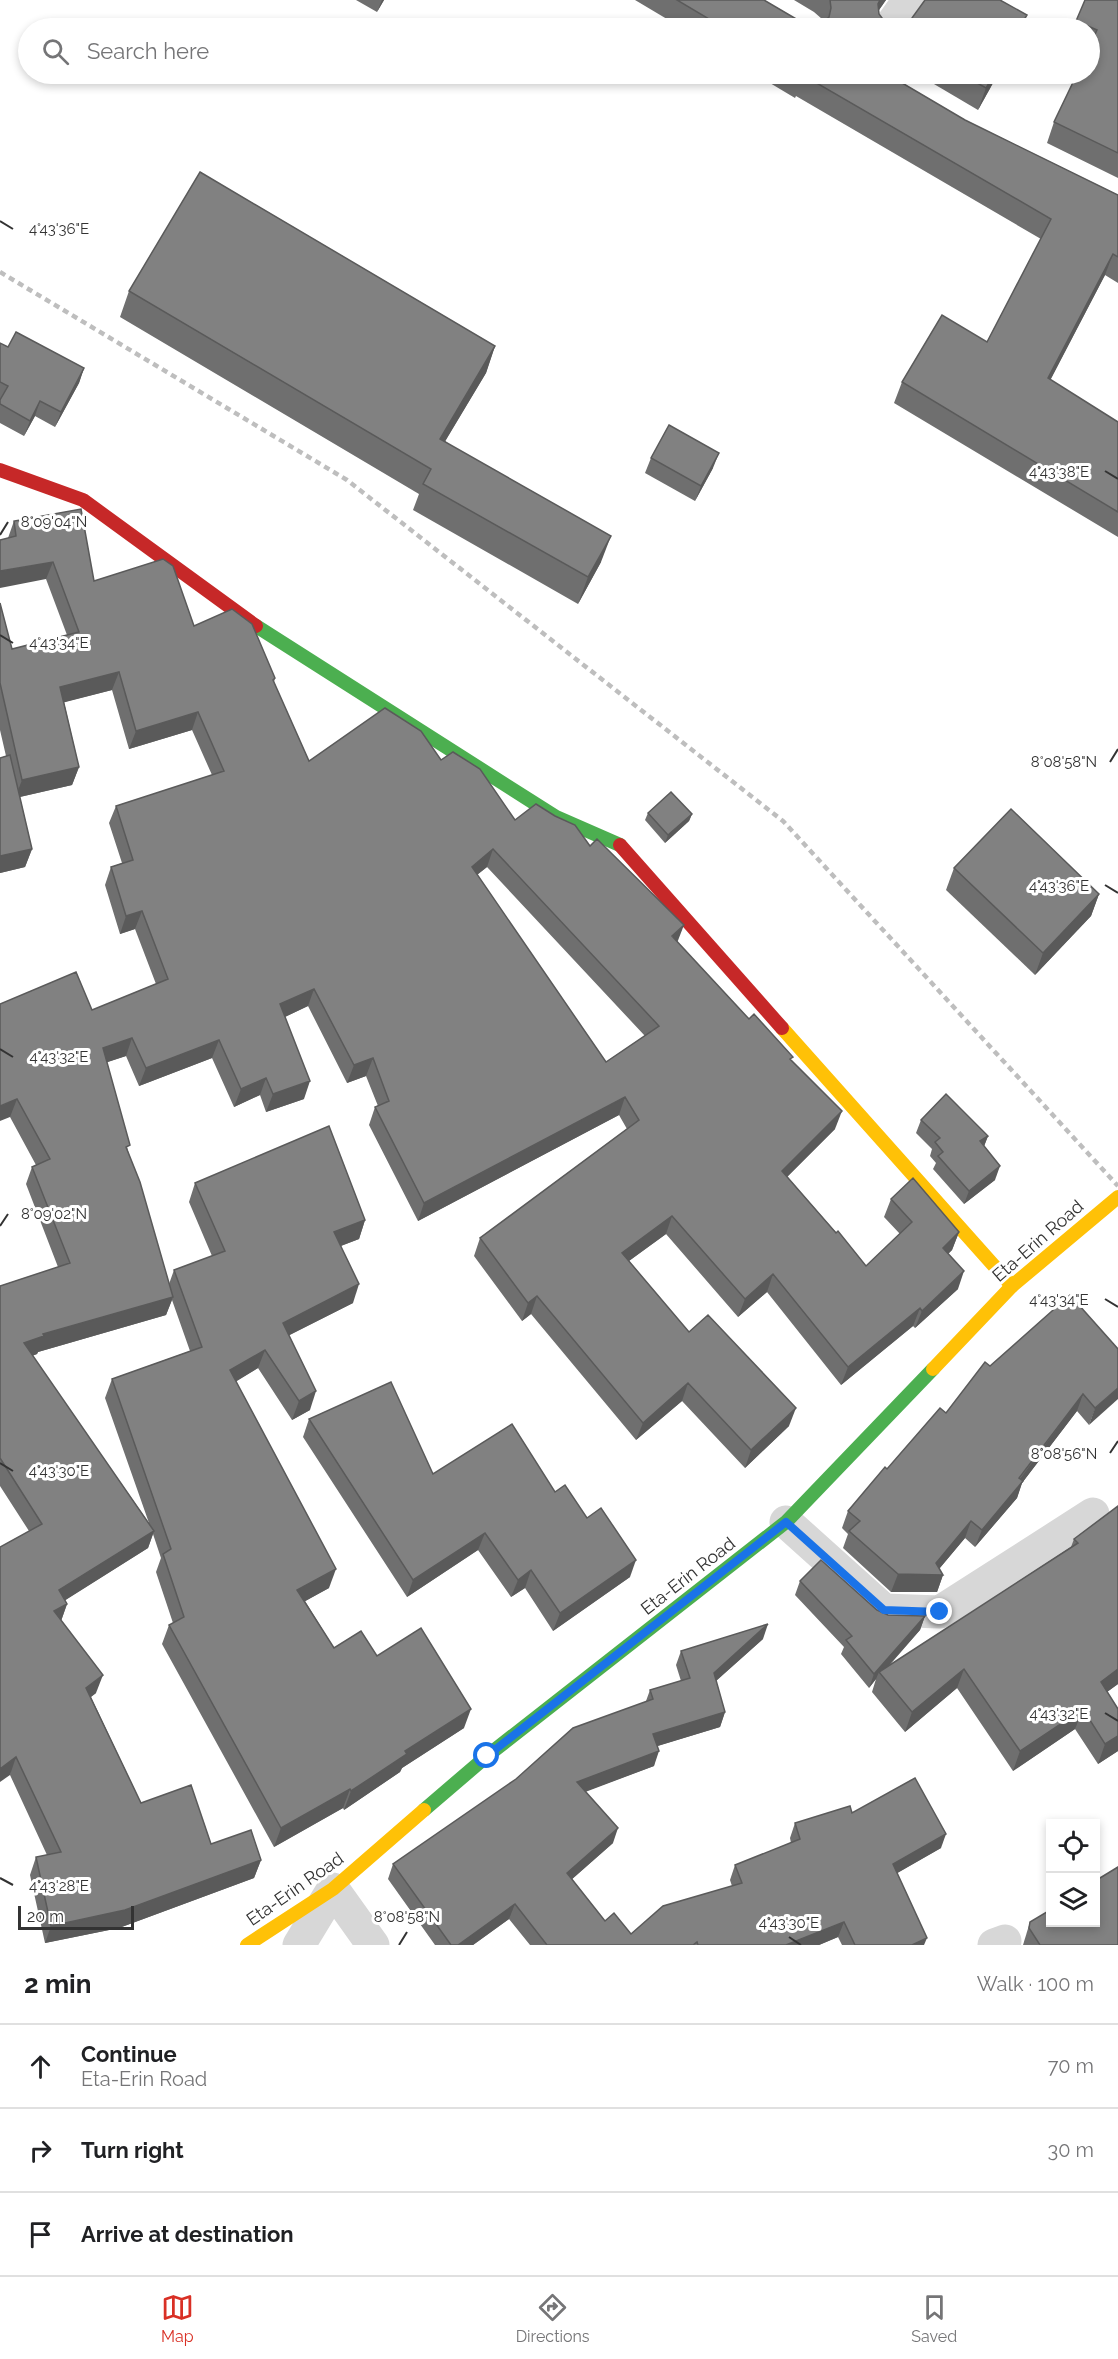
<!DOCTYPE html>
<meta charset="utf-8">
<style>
:root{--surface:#fff;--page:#f2f2f2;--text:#202124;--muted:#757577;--line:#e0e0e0;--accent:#d93025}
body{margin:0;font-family:Raleway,sans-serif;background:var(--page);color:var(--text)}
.controls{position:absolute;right:18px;bottom:18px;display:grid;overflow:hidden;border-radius:0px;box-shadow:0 3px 9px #0003}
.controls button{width:54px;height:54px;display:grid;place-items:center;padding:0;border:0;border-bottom:2px solid var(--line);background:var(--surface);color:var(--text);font:30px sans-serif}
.scale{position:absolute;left:18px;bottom:15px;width:116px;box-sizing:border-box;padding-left:6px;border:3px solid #333;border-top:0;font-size:16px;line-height:21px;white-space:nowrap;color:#333;-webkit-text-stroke:4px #fff;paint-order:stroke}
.stop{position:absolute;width:18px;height:18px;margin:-14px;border:4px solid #1a73e8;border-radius:50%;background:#fff}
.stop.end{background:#1a73e8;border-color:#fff;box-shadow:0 2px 6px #0008}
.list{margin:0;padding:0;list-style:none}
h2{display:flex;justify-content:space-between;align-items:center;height:78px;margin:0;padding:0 24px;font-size:26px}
h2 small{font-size:20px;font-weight:400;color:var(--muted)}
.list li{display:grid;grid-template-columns:39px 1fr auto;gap:18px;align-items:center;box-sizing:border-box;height:84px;padding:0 24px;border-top:2px solid var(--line)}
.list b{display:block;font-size:22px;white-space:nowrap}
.list p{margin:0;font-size:20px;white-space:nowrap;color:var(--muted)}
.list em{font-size:20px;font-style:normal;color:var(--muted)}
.icon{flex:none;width:33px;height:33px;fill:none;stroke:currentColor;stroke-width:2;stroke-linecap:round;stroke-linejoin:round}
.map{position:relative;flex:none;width:1118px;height:1945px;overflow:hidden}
.search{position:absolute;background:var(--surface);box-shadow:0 3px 9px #0003;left:18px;right:18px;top:18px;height:66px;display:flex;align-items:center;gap:15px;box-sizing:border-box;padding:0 21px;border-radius:33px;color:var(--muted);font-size:22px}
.sheet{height:330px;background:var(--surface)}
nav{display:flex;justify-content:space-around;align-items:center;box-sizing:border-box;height:84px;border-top:2px solid var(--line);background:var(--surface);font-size:16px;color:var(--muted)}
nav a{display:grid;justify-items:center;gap:3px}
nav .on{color:var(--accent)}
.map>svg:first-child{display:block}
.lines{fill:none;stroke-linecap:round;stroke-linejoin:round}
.street{stroke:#d7d7d7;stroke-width:33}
.fast{stroke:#4caf50;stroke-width:14}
.slow{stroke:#ffc107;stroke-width:14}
.jam{stroke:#c62828;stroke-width:14}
.rail{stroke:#bebebe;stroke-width:4.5;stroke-dasharray:6 4.5;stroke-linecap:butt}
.wall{fill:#6f6f6f;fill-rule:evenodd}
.shaded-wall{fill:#5a5a5a}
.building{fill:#818181;stroke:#5a5a5a;stroke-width:1.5;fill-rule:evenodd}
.route{stroke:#1a73e8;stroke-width:8}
.ticks{fill:none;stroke:#333;stroke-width:2}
.labels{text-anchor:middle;stroke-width:6;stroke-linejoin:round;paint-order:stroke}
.street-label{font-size:18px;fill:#333;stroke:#fff}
.ticks-label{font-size:15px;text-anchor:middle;fill:#333;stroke:#fff;stroke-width:6;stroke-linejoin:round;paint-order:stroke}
</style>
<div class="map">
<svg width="1118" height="1945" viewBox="0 0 1118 1945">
<rect width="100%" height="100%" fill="#fff"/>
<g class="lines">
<g class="street">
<polyline points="889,28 909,0"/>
<polyline points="786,1522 884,1610 940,1612 1093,1514"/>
<polyline points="299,1945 333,1889 373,1945"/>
<polyline points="994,1945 1005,1941"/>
</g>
<g class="fast">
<polyline points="256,626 556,817 620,845"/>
<polyline points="424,1810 487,1756 786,1522 933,1369"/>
</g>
<g class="slow">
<polyline points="782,1028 1012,1286"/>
<polyline points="933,1369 1012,1286 1118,1197"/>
<polyline points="247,1945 333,1889 424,1810"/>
</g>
<g class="jam">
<polyline points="0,470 83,500 256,626"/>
<polyline points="620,845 782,1028"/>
</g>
<polyline class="rail" points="0,272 347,480 783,821 1118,1186"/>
</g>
<g class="wall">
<polygon points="356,0 384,0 377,12"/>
<polygon points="635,0 764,0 803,23 812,26 821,23 822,23 822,19 814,12 794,0 886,0 879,10 879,14 885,22 895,25 1022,28 682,28"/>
<polygon points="1085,0 1118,0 1118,178 1047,143 1054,122 1089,74 1089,28 1074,28"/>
<polygon points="755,74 887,74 965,120 1118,195 1118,283 1105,275 1050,380 1118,422 1118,537 894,403 902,382 987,342 1041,239 796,96 795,98"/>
<polygon points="917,74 998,74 978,110"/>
<polygon points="129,291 495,346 486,373 445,441 601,562 578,604 413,510 419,494 120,317"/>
<polygon points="0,343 8,347 84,368 79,383 55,427 35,416 24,436 0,423"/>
<polygon points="651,458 713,468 695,501 645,473"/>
<path d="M 14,521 L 94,581 L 194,626 L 275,678 L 274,682 L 309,761 L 441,760 L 515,820 L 590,846 L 677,942 L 749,1019 L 792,1061 L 835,1129 L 787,1177 L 866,1266 L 900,1234 L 884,1217 L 891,1199 L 959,1232 L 952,1250 L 948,1254 L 958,1289 L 915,1328 L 913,1326 L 841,1385 L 767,1292 L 738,1317 L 666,1234 L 629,1261 L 689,1332 L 789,1426 L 745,1468 L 682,1401 L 636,1440 L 531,1314 L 522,1321 L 474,1256 L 480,1238 L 627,1129 L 619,1115 L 418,1221 L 369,1125 L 375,1107 L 378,1106 L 366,1076 L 347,1083 L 308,1006 L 285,1017 L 304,1099 L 266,1112 L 260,1095 L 234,1107 L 212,1058 L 139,1086 L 126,1056 L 107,1062 L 128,1151 L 169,1284 L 174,1270 L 212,1256 L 189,1202 L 195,1183 L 365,1220 L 359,1239 L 341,1246 L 353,1303 L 289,1335 L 310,1410 L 292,1420 L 258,1368 L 236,1381 L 329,1588 L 305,1601 L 334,1648 L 377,1656 L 464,1728 L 402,1768 L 400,1772 L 344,1810 L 343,1808 L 274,1847 L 162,1644 L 169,1625 L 173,1623 L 156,1572 L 161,1558 L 153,1534 L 148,1548 L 65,1600 L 67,1604 L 61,1621 L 96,1693 L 91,1697 L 141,1803 L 211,1844 L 261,1860 L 254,1878 L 119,1928 L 45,1943 L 30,1875 L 36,1857 L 47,1855 L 10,1775 L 29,1531 L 0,1486 L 0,1286 L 58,1267 L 26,1184 L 32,1167 L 36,1165 L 10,1117 L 0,1004 L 92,1010 L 156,984 L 135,929 L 120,934 L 105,885 L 111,867 L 122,863 L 109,823 L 116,806 L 212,775 L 192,730 L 129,749 L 112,690 L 64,702 L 79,767 L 72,785 L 20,797 L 32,849 L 25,867 L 0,873 L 0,758 L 6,756 L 0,730 L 0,603 L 12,649 L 67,635 L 46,579 L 8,538 ZM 487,867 L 645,1036 L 606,1062 L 477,875 ZM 172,1300 L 190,1351 L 112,1379 L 105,1398 L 149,1523 L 32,1356 L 37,1354 L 38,1352 L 166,1315 Z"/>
<polygon points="648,813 692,814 689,821 665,843 645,820"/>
<polygon points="954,868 1099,894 1091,916 1035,975 946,890"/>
<polygon points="921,1120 988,1136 984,1146 995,1180 964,1204 933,1169 936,1163 930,1156 932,1149 916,1133"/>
<polygon points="1118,1349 1089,1425 1077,1411 1022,1483 1017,1498 975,1547 965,1538 939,1569 943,1575 937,1592 891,1592 843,1548 848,1534 842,1528 848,1511 887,1469 946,1413 990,1366"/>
<polygon points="309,1419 433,1474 555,1492 587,1518 630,1577 553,1631 525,1588 511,1597 478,1550 407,1597 303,1437"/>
<polygon points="1118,1506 1118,1684 1107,1692 1118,1709 1118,1751 1098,1764 1075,1729 1013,1771 957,1688 905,1732 872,1692 876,1679 869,1688 841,1654 844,1647 795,1595 800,1581 888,1615 925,1616 920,1630 888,1667 1071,1547 1074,1539"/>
<polygon points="763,1639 716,1681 725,1712 720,1727 657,1746 654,1766 586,1791 613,1843 572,1879 605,1921 631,1934 732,1886 730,1880 735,1865 791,1843 790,1838 795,1823 852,1813 941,1848 897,1873 924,1945 842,1945 838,1937 819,1945 530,1945 509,1919 473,1945 435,1945 388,1879 393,1864 646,1701 650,1690 681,1681 676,1665 681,1651"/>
<polygon points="1030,1922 1118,1945 1023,1945"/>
</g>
<g class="shaded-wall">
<polygon points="382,0 384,0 377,12"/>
<polygon points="880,0 886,0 874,17"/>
<polygon points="994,74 998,74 978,110 986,88"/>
<polygon points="1113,254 1105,275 1040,400 1048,378"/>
<polygon points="495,346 486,373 431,465 440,439"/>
<polygon points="84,368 79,383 55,427 61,412"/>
<polygon points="40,401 35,416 24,436 30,421"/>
<polygon points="719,453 713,468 695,501 701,486"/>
<polygon points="611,536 601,562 578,604 588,577"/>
<polygon points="53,562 46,579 0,588 0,571"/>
<polygon points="119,672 112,690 54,705 60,687"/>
<polygon points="198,712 192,730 129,749 136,731"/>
<polygon points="79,767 72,785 15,798 22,780"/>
<polygon points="692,814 689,821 665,843 668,835"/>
<polygon points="32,849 25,867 0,873 0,856"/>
<polygon points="493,849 487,867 465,884 472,867"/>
<polygon points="1099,894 1091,916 1035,975 1043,953"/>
<polygon points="142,911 135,929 120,934 126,916"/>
<polygon points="684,925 677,943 672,936"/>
<polygon points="314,989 308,1006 274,1022 280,1004"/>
<polygon points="132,1038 126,1056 96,1066 103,1048"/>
<polygon points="219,1040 212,1058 139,1086 146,1068"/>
<polygon points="373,1058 366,1076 347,1083 354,1065"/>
<polygon points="266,1078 260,1095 234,1107 241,1089"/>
<polygon points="310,1081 304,1099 266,1112 273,1094"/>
<polygon points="625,1097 619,1115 418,1221 424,1203"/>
<polygon points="17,1099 10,1117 0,1121 0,1106"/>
<polygon points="842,1111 835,1129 775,1189 782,1171"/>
<polygon points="988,1136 983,1149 980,1141"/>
<polygon points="1000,1166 995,1180 964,1204 969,1191"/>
<polygon points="672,1216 666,1234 615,1271 622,1253"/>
<polygon points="365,1220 359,1239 327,1251 334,1232"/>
<polygon points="959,1232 952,1250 936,1266 943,1248"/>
<polygon points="964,1271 958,1289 915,1328 922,1311"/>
<polygon points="773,1274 767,1292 738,1317 745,1299"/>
<polygon points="359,1284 353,1303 276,1342 283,1323"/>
<polygon points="537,1296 531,1314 522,1321 528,1303"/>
<polygon points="173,1297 166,1315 38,1352 37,1354 17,1361 24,1343 43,1334"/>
<polygon points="920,1308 913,1326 841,1385 848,1367"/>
<polygon points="265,1350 258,1368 224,1389 230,1370"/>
<polygon points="688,1383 682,1401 636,1440 643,1423"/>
<polygon points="1118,1388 1118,1399 1089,1425 1095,1408"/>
<polygon points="316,1391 310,1410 292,1420 299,1401"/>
<polygon points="1083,1394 1077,1411 1022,1483 1017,1498 975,1547 982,1530"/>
<polygon points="796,1408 789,1426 745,1468 751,1450"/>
<polygon points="971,1521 965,1538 934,1575 943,1575 937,1592 891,1592 898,1574 936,1563"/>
<polygon points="154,1531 148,1548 53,1608 59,1590"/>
<polygon points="485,1533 478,1550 407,1597 413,1580"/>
<polygon points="636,1560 630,1577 553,1631 560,1613"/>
<polygon points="336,1569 329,1588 291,1609 297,1590"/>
<polygon points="531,1570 525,1588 511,1597 518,1580"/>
<polygon points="67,1604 61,1621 54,1611"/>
<polygon points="925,1616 920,1630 881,1674 879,1672 876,1679 869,1688 874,1674"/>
<polygon points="768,1624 763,1639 708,1688 714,1673"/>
<polygon points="964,1669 957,1688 905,1732 912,1712"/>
<polygon points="1118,1669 1118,1684 1093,1702 1101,1682"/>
<polygon points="103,1675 96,1693 80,1705 86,1688"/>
<polygon points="471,1709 464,1728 402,1768 400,1772 344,1810 351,1791 405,1751"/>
<polygon points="1083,1709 1075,1729 1013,1771 1020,1751"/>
<polygon points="725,1712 720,1727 648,1749 653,1734"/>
<polygon points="1118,1736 1118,1751 1098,1764 1105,1744"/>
<polygon points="659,1751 654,1766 572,1797 577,1782"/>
<polygon points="16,1757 10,1775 0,1782 0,1769"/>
<polygon points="350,1789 343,1808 274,1847 281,1828"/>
<polygon points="618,1828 613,1843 562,1888 567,1873"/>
<polygon points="946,1834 941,1848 887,1879 893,1864"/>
<polygon points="261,1860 254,1878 119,1928 45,1943 51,1926"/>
<polygon points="515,1904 509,1919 473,1945 458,1945"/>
<polygon points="844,1922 838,1937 819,1945 786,1945"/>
<polygon points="927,1938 924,1945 912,1945"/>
</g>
<g class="building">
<polygon points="677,0 764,0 803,23 812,26 821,23 829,17 831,8 830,0 880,0 878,4 879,14 885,22 895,25 905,24 912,18 925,0 1000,0 1027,15 1019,28 724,28"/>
<polygon points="1085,0 1118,0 1118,153 1054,122 1077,74 1089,74 1089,47 1097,30 1076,21"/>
<polygon points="797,74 887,74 965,120 1118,195 1118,257 1113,254 1048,378 1118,422 1118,512 902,382 942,315 987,342 1051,219 803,75 802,77"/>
<polygon points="961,74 994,74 986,88"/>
<polygon points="200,172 495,346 440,439 611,536 588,577 423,484 431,469 129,291"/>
<polygon points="16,332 84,368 61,412 40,401 30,421 0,404 0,400 8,386 0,382 0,343 8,347"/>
<polygon points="669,425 719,453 701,486 651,458"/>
<path d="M 81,509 L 94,581 L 163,559 L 173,566 L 194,626 L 232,609 L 252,624 L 275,678 L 273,680 L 309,761 L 385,708 L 421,731 L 441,760 L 453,752 L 480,769 L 515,820 L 536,804 L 555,816 L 575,825 L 590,846 L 597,839 L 684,925 L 672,936 L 749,1019 L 754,1014 L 793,1057 L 790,1059 L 842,1111 L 782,1171 L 836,1233 L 838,1231 L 866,1266 L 912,1222 L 891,1199 L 913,1178 L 959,1232 L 943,1248 L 964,1271 L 922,1311 L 920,1308 L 848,1367 L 773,1274 L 745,1299 L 672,1216 L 622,1253 L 689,1332 L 708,1315 L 796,1408 L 751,1450 L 688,1383 L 643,1423 L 537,1296 L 528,1303 L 480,1238 L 639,1120 L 625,1097 L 424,1203 L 375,1107 L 389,1101 L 373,1058 L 354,1065 L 314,989 L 280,1004 L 310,1081 L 273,1094 L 266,1078 L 241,1089 L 219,1040 L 146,1068 L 132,1038 L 103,1048 L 130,1145 L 126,1147 L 140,1182 L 173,1297 L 43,1334 L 44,1336 L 24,1343 L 154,1531 L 59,1590 L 67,1604 L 54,1611 L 103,1675 L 86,1688 L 141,1803 L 191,1785 L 211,1844 L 251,1830 L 261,1860 L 125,1910 L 51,1926 L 36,1857 L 61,1852 L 16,1757 L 0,1769 L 0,1547 L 42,1524 L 0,1458 L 0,1286 L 70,1263 L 32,1167 L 50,1159 L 17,1099 L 0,1106 L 0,1004 L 76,972 L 92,1010 L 168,979 L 142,911 L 126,916 L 111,867 L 133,860 L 116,806 L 224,771 L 198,712 L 136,731 L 119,672 L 60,687 L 79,767 L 22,780 L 0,683 L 0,603 L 12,649 L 79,632 L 53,562 L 0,571 L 0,540 L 16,536 L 14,521 ZM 493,849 L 659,1026 L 606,1062 L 472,867 Z"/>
<polygon points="10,755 32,849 0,856 0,758"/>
<polygon points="671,792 692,814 668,835 648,813"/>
<polygon points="1011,809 1099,894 1043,953 954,868"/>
<polygon points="946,1094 988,1136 980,1141 1000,1166 969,1191 938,1156 943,1152 935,1142 940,1138 921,1120"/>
<polygon points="329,1126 365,1220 334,1232 359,1284 283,1323 316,1391 299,1401 265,1350 230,1370 336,1569 297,1590 334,1648 361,1631 377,1656 421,1628 471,1709 405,1751 407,1754 351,1791 350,1789 281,1828 169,1625 184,1617 163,1554 171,1549 112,1379 202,1347 174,1270 225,1251 195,1183"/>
<polygon points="1070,1295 1118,1349 1118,1388 1095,1408 1083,1394 1019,1478 1023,1481 982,1530 971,1521 936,1563 943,1575 898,1574 849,1531 860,1521 848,1511 885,1467 887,1469 940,1408 946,1413 985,1362 990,1366"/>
<polygon points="391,1382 433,1474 512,1424 555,1492 565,1485 587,1518 601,1508 636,1560 560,1613 531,1570 518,1580 485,1533 413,1580 309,1419"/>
<polygon points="1118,1506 1118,1669 1101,1682 1118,1709 1118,1736 1105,1744 1083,1709 1020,1751 964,1669 912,1712 879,1672 1078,1543 1074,1539"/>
<polygon points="821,1560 877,1610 888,1615 925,1616 874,1674 846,1640 852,1636 800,1581"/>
<polygon points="768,1624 714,1673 725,1712 653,1734 659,1751 577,1782 618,1828 567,1873 605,1921 614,1913 631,1934 663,1906 742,1883 735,1865 800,1839 795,1823 850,1806 852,1813 915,1778 946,1834 893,1864 927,1938 912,1945 855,1945 844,1922 786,1945 698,1945 697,1942 693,1945 547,1945 515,1904 458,1945 451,1945 393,1864 516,1779 573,1728 653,1699 650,1690 690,1678 681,1651"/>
<polygon points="1118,1867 1118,1945 1040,1945 1029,1928 1030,1922 1050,1910 1050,1923 1095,1923 1095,1881"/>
</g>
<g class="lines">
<polyline class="route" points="487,1756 786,1522 884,1610 940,1612"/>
</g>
<path class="ticks" d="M 0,221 L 13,229M 1105,471 L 1118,479M 0,535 L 8,522M 0,635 L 13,643M 1110,762 L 1118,749M 1105,885 L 1118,893M 0,1049 L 13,1057M 0,1226 L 8,1214M 1105,1299 L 1118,1307M 1110,1453 L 1118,1441M 0,1463 L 13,1471M 1105,1713 L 1118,1721M 0,1878 L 13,1885M 789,1937 L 801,1945M 399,1945 L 407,1932"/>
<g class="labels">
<g class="street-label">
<text transform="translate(1038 1241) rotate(-41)" y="6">Eta-Erin Road</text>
<text transform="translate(688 1576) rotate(-38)" y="6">Eta-Erin Road</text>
<text transform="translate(295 1889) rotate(-35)" y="6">Eta-Erin Road</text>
</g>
</g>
<g class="ticks-label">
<text x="59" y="234">4°43'36"E</text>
<text x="1059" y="477">4°43'38"E</text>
<text x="54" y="527">8°09'04"N</text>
<text x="59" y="648">4°43'34"E</text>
<text x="1064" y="767">8°08'58"N</text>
<text x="1059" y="891">4°43'36"E</text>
<text x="59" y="1062">4°43'32"E</text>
<text x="54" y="1219">8°09'02"N</text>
<text x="1059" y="1305">4°43'34"E</text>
<text x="1064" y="1459">8°08'56"N</text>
<text x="59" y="1476">4°43'30"E</text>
<text x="1059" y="1719">4°43'32"E</text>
<text x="59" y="1891">4°43'28"E</text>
<text x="407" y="1922">8°08'58"N</text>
<text x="789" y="1928">4°43'30"E</text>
</g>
</svg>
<div class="controls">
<button><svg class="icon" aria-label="locate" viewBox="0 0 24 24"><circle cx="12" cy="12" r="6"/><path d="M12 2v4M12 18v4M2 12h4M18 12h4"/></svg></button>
<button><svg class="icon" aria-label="layers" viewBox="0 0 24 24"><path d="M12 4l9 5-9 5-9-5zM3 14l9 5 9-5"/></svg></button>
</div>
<div class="scale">20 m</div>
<div class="stop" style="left:487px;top:1756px"></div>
<div class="stop end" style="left:940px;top:1612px"></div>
<div class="search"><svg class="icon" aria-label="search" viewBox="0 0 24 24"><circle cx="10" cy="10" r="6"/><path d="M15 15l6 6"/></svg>Search here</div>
</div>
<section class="sheet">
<h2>2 min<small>Walk · 100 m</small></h2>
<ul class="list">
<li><svg class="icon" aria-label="ahead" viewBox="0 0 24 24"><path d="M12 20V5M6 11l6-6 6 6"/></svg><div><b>Continue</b><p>Eta-Erin Road</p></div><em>70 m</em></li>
<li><svg class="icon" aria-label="right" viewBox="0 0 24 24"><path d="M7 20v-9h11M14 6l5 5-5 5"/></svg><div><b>Turn right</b></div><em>30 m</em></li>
<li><svg class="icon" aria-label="arrive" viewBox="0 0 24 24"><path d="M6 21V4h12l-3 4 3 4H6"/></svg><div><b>Arrive at destination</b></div></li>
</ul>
</section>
<nav>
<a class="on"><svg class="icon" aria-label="map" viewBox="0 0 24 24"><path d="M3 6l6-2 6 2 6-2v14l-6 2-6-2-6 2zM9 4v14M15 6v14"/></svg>Map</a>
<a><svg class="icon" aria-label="directions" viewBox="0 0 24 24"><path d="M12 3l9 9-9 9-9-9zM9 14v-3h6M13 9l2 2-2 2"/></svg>Directions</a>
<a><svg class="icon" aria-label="saved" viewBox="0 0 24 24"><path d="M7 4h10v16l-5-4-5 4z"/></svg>Saved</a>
</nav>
